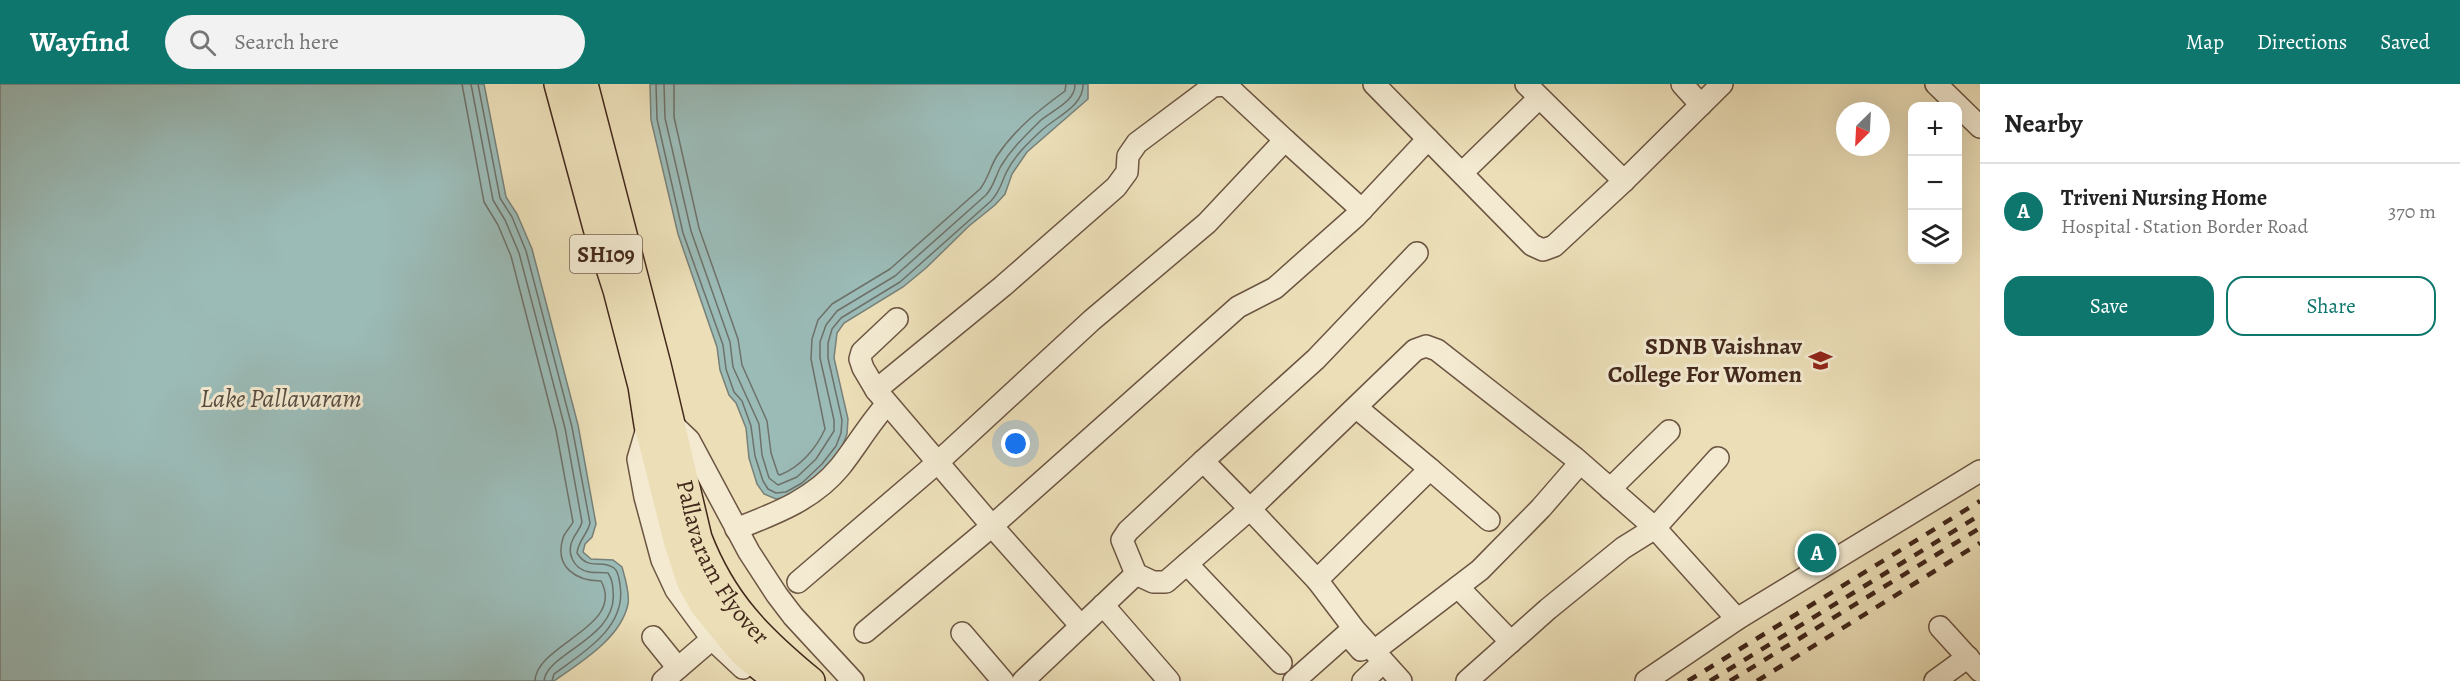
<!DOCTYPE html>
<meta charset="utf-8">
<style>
:root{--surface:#fff;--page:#f2f2f2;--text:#222;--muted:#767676;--line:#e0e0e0;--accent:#0f766e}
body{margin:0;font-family:Alegreya,serif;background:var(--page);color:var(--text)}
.controls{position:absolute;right:18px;top:18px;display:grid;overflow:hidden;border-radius:12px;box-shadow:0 6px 24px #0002}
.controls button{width:54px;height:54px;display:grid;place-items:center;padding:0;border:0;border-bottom:2px solid var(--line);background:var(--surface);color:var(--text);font:30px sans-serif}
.compass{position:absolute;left:1836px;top:18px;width:54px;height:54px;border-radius:50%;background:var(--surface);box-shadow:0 6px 24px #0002;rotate:204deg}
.you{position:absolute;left:1016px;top:360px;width:21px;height:21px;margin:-15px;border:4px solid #fff;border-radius:50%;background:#1a73e8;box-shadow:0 0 0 9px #1a73e833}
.badge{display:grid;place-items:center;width:39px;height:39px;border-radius:50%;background:var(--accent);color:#fff;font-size:20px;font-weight:700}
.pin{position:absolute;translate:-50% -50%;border:3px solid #fff;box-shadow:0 2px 6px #0006}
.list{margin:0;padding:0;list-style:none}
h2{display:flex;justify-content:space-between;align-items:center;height:78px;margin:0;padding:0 24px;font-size:26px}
h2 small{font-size:20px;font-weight:400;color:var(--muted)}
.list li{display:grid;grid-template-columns:39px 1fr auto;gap:18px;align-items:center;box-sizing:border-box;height:96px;padding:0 24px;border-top:2px solid var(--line)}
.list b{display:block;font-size:22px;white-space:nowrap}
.list p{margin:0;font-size:20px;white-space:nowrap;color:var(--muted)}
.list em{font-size:20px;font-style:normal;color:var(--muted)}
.actions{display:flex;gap:12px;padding:18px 24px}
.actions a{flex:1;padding:14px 0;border:2px solid var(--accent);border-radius:18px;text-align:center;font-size:21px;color:var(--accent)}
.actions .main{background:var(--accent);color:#fff}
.icon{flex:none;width:33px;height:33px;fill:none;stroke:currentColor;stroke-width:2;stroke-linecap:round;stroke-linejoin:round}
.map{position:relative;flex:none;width:1980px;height:597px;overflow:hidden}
header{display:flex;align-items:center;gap:36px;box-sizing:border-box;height:84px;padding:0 30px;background:var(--accent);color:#fff}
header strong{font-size:28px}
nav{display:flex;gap:33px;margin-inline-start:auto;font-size:21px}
.search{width:420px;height:54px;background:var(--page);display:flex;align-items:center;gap:15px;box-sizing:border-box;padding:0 21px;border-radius:33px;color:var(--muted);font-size:22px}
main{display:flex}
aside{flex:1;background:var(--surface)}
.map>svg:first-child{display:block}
.water{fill:#9bbbb7;stroke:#778079;stroke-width:1.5}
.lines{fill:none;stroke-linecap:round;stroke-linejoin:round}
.shore{stroke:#6e7169;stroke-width:1.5}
.minor-casing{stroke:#6c5542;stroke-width:24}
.major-casing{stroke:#42271b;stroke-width:30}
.minor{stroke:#f3ead1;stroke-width:21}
.major{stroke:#ecdfb8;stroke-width:27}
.rail{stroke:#42271b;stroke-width:4.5;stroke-dasharray:10 10;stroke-linecap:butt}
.labels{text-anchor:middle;stroke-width:6;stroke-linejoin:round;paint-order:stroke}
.shield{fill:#f3ead1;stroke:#776252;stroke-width:1.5}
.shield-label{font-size:22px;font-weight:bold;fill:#42271b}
.poi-label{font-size:24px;font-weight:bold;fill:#42271b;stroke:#f3ead1;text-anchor:end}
.street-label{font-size:24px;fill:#42271b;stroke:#f3ead1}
.water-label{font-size:26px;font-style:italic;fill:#584c42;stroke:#f3ead1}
</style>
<header>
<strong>Wayfind</strong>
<div class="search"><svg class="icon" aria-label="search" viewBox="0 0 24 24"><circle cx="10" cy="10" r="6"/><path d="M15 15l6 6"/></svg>Search here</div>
<nav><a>Map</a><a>Directions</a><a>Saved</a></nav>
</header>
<main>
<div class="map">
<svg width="1980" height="597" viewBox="0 0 1980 597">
<rect width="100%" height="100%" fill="#ecdfb8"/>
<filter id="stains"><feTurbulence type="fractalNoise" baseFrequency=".00333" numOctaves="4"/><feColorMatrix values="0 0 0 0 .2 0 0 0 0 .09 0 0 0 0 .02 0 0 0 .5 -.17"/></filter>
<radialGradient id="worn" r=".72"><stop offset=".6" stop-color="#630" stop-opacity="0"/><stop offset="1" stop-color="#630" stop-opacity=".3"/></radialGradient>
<g class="water">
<path d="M 0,0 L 484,0 L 506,113 L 517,130 L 532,165 L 578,341 L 596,440 L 592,453 L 585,460 L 583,468 L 591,475 L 613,476 L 622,483 C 625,494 630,509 628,520 C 621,554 581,578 554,597 L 0,597 Z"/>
<polygon points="650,0 1088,0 1088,15 1027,68 1012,90 1005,110 995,121 969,142 926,184 903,203 844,239 837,249 834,274 848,335 847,350 841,365 827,384 805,404 787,413 776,415 764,410 757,400 749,374 746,344 736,319 729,311 720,286 717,263 678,150 651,36"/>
</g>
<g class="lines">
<g class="shore">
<path d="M 462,0 L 484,118 L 498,141 L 511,172 L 556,346 L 573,438 C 570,444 565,448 563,454 C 554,483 576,497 601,497 C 626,543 536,560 535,597"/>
<path d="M 471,0 L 493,116 L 505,136 L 519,169 L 565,344 L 582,438 C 580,446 576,448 573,455 C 566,468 573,485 589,488 C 595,489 602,488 608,489 C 612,495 613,501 613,507 C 619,554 546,569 544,597"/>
<path d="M 478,0 L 500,114 L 512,133 L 526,167 L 572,343 L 590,439 C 587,451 578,457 577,469 C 589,488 601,474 614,484 C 619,488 619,495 620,501 C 627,543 584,568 554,590 L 552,597"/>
<path d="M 656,0 L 657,35 L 683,149 L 723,261 L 726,285 L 734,308 L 742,317 L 751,342 L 755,372 L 763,397 L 768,405 L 776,409 L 786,408 L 802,399 L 822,380 L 836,362 L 841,349 L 842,336 L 828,274 L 828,259 L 832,245 L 841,234 L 900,198 L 991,117 C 1000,107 1001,100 1006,89 C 1014,72 1028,59 1042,46 C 1056,33 1084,22 1083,0"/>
<path d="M 664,0 L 665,34 L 691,147 L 730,258 L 733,283 L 759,340 L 762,371 L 769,394 L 778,401 L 797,393 L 816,375 L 834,347 L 834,336 L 820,274 L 820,258 L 826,241 L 837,227 L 895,192 L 986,111 C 994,102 995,93 1001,82 C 1012,64 1026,51 1041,36 C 1053,26 1076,17 1075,0"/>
<path d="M 674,0 L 674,33 L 699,144 L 738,255 L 742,281 L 767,337 L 771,369 L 778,390 L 780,391 C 800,383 816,365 825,345 L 811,275 L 812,255 L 818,236 L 832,220 L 890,185 L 980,105 C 988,95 990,83 997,72 C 1015,45 1039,26 1065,7 L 1066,0"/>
</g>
<defs>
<g id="minor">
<polyline points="1374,0 1532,161 1543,166 1554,162 1624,97 1722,0"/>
<polyline points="1526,0 1624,97"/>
<polyline points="1682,0 1701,21"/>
<polyline points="1936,0 1980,43"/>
<polyline points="1462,89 1539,14"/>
<polyline points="876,306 1003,202 1116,103 1127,88 1128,72 1137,59 1213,2 1226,1 1285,56"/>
<polyline points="668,336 689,356 749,468 777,511 793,532 853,597"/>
<polyline points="648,341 638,375 645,413 662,476 676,506 712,555 743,584"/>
<polygon points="1203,377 1250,425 1166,498 1153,498 1136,490 1122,456 1128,447"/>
<polyline points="1203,377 1316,275 1417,169"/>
<polyline points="1430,385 1489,436"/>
<polyline points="1610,405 1669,347"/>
<path d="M 736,445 C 774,430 813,416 840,383 C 856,363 869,340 887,320"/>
<polyline points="1187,480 1281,579"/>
<polyline points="1317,496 1430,385 1357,324"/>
<polyline points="798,498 937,379 1092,236 1207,139 1285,56 1362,126"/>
<polyline points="1458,503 1511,558"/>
<polyline points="1103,521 1169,597"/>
<polyline points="1081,542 992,442 1238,223 1275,204 1355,133 1428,55"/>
<polyline points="1940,543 1980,587"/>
<polyline points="865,548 992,442 876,306 863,284 860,275 862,268 897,235"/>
<polyline points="962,549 1003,597"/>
<polyline points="653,553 678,584"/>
<polyline points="1374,567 1480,486 1541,424 1580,379"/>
<polyline points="663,597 712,555"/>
<polyline points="1023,597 1136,490"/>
<polyline points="1294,597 1347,550 1361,566"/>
<polyline points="1363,597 1377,584"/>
<polyline points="1401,597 1355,546 1317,496 1250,425 1415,266 1426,262 1437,266 1575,374 1655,444 1737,535"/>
<polyline points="1467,597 1548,525 1623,464 1655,444 1718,374"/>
<polyline points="1646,597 1737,535 1980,387"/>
<polyline points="1935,597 1968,573"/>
</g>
<g id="major">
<polyline points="558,0 597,144 617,206 642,302 648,341 677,456 690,497 704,522 742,568 778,597"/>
<path id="s1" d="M 584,0 L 657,281 L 698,454 C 723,519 759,554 811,597"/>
</g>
</defs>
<use href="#minor" class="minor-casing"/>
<use href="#major" class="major-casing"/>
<use href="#minor" class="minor"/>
<use href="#major" class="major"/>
<g class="rail">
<polyline points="1688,597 1980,417"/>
<polyline points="1710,597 1980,431"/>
<polyline points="1730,597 1980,444"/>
<polyline points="1757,597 1980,459"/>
</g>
</g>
<defs>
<symbol id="university-bare" viewBox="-9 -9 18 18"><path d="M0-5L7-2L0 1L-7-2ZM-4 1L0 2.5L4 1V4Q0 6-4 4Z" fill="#8f2418" stroke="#f3ead1" stroke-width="2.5" paint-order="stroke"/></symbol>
</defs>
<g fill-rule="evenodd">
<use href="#university-bare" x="1804" y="260" width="33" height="33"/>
</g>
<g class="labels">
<rect class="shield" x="570" y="151" width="72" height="38" rx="4.5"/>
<g class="shield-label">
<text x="606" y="178">SH109</text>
</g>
<g class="poi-label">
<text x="1802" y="270">SDNB Vaishnav<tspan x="1802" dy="28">College For Women</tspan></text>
</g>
<g class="street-label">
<text dy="8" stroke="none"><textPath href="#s1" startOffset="500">Pallavaram Flyover</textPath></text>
</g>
<g class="water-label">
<text x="281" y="323">Lake Pallavaram</text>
</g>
</g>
<rect width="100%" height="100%" filter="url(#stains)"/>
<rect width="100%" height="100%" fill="url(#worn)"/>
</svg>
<div class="controls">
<button>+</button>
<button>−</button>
<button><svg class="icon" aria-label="layers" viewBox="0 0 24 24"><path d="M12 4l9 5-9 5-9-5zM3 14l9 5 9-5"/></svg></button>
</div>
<svg class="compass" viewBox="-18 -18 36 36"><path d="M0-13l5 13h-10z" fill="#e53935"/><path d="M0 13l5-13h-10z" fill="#767676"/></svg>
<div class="you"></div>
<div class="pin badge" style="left:1817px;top:469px">A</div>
</div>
<aside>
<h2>Nearby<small></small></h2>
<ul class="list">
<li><span class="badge">A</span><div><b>Triveni Nursing Home</b><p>Hospital · Station Border Road</p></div><em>370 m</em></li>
</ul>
<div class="actions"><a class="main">Save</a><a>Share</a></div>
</aside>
</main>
